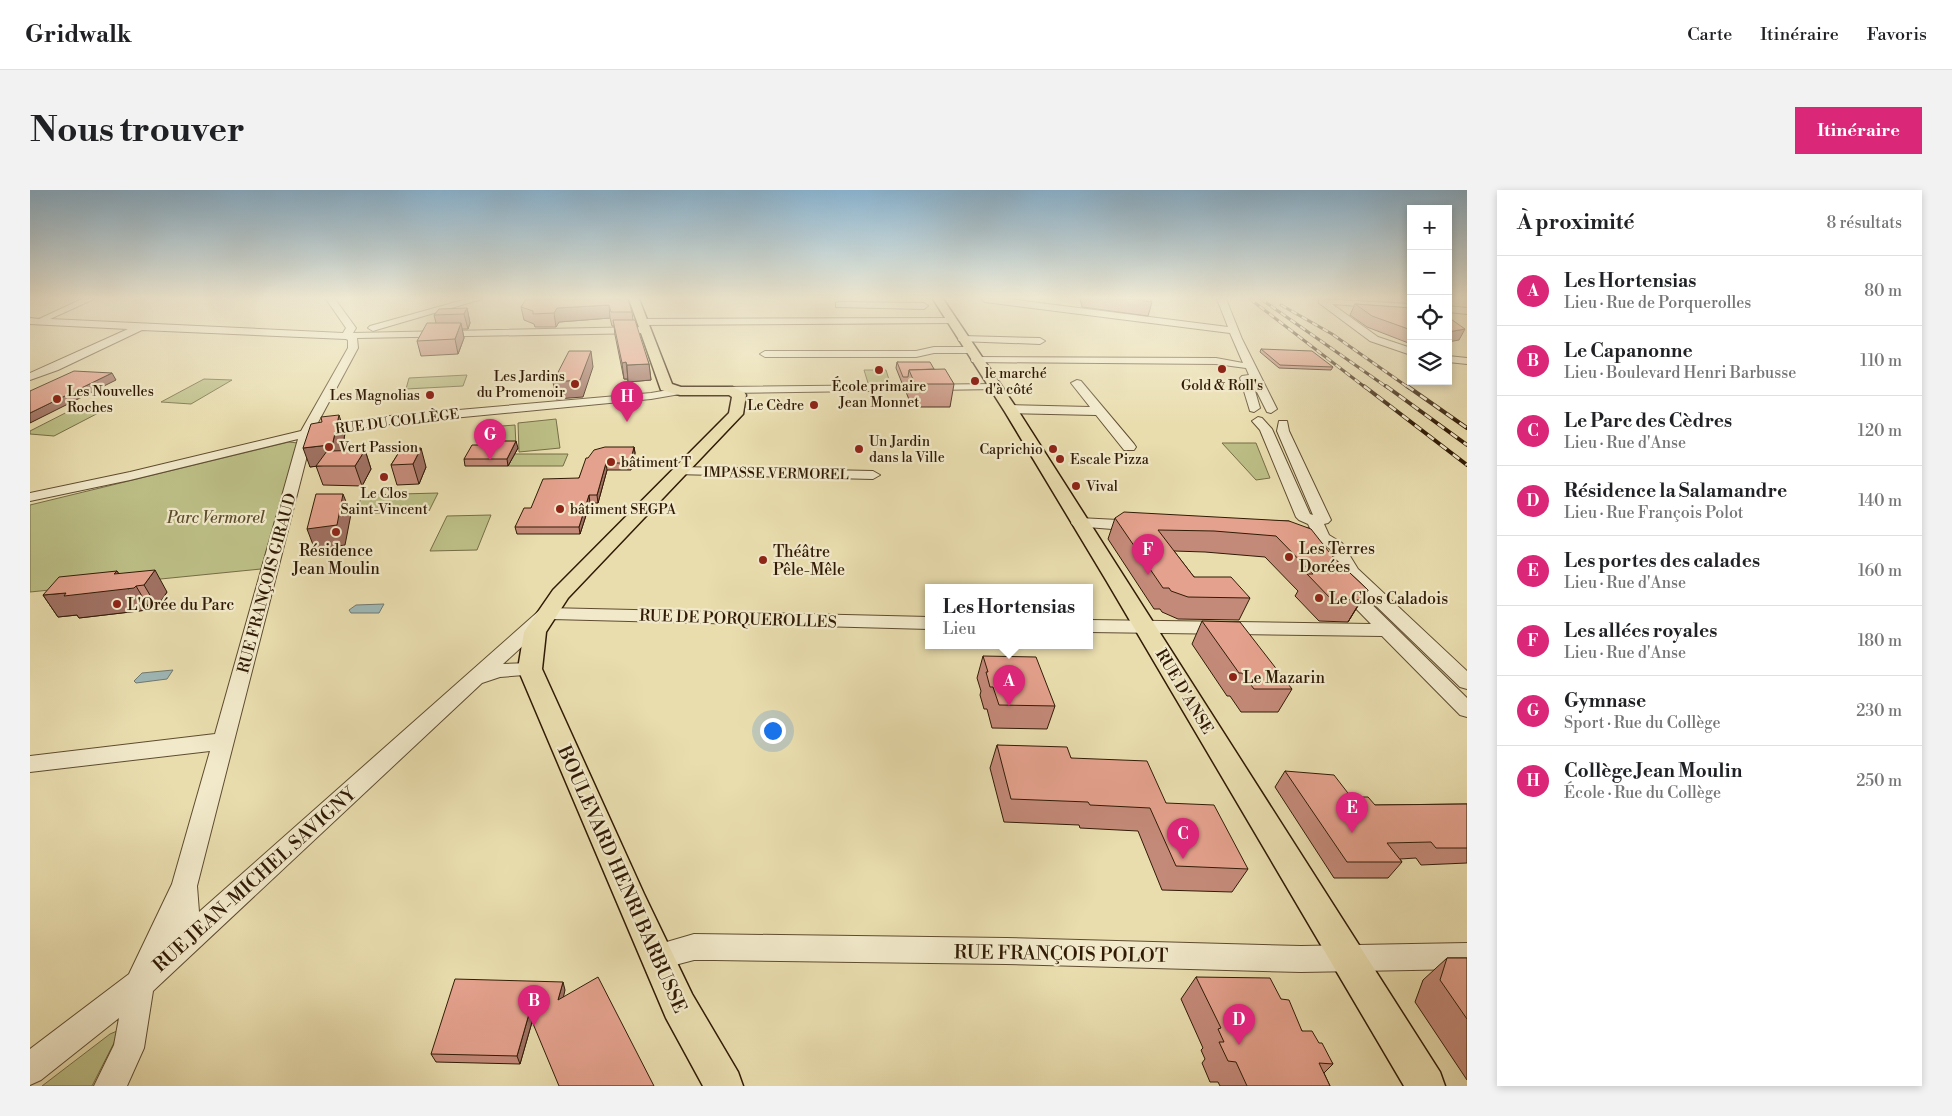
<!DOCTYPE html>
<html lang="fr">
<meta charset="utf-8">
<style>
:root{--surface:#fff;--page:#f2f2f2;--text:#202124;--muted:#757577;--line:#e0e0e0;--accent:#db2777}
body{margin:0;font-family:"Libre Bodoni",serif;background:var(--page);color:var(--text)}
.controls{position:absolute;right:15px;top:15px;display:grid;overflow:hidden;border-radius:0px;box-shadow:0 2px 8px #0003}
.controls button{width:45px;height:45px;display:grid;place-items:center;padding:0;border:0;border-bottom:1px solid var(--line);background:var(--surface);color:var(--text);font:25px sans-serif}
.you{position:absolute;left:742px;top:540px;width:18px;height:18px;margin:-12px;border:4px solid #fff;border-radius:50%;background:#1a73e8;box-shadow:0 0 0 8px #1a73e833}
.badge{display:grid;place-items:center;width:32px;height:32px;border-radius:50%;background:var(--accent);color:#fff;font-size:16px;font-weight:700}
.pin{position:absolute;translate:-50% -41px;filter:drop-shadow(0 1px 2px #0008)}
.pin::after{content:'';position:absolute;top:26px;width:18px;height:15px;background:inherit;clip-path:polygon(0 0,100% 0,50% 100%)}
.popup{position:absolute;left:895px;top:394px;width:168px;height:65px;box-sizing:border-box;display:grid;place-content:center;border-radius:0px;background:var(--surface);filter:drop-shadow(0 1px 4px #0005);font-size:16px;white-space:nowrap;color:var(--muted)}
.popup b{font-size:19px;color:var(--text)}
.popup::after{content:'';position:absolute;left:50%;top:100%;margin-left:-10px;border:10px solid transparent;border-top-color:var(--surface)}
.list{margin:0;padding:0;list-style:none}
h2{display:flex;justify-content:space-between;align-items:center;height:65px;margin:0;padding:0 20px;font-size:21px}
h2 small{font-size:16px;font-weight:400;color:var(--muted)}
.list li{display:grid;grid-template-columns:32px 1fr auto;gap:15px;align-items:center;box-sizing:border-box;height:70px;padding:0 20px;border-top:1px solid var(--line)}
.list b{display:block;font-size:19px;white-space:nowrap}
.list p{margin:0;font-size:16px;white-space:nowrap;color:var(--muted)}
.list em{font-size:16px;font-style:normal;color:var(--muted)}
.icon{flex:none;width:28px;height:28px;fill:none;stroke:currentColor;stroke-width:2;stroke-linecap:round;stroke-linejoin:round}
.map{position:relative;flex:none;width:1437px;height:896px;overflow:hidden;border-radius:0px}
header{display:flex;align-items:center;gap:30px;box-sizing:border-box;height:70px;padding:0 25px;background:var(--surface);border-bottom:1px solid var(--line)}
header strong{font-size:24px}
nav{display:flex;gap:28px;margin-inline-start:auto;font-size:18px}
.intro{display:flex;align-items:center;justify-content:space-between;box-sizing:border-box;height:120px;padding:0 30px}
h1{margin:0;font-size:35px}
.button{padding:12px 22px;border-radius:0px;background:var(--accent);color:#fff;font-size:18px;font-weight:700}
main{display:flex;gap:30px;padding:0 30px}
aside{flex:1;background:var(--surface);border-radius:0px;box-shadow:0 2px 8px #0003}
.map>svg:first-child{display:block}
.green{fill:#bcbf86;stroke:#766d46}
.water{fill:#9eb8b7;stroke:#727970}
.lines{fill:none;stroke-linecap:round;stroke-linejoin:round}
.minor-casing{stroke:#5f4c30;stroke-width:2}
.major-casing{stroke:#311b06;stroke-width:3}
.minor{fill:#f1e9ca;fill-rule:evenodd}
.major{fill:#e9ddae;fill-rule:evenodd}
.rail-far1-casing{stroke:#311b06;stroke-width:3}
.rail-casing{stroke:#311b06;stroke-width:4}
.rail-far1{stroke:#f1e9ca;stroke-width:2;stroke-dasharray:6;stroke-linecap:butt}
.rail{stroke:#f1e9ca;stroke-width:2.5;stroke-dasharray:8;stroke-linecap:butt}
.wall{fill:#c48a79;stroke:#311b06}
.shaded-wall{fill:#a07163;stroke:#311b06}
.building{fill:#e4a18d;stroke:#311b06}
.poi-dot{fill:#8f2418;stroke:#f1e9ca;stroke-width:2}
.labels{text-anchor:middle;stroke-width:4.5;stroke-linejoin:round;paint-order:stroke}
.far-poi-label{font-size:14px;fill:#311b06;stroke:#f1e9ca;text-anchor:start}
.far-street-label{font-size:14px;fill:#311b06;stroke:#f1e9ca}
.park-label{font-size:16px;font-style:italic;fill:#5b4c2c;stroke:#f1e9ca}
.poi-label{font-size:16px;fill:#311b06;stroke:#f1e9ca;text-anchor:start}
.street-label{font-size:16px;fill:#311b06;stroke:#f1e9ca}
.near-street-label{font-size:19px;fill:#311b06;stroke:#f1e9ca}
</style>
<header>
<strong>Gridwalk</strong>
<nav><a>Carte</a><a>Itinéraire</a><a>Favoris</a></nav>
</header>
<div class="intro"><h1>Nous trouver</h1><a class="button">Itinéraire</a></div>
<main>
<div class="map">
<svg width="1437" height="896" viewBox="0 0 1437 896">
<rect width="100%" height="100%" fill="#e9ddae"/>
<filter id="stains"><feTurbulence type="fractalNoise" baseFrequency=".004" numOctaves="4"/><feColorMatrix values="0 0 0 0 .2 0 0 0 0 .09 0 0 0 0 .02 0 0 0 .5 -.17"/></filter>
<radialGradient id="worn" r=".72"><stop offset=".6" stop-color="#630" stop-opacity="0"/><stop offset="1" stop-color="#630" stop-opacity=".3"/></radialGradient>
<g class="green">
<polygon points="834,180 856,180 860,193 838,193"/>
<polygon points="437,185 433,196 376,199 379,188"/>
<polygon points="174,189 202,190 161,214 131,212"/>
<polygon points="47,217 76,219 24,246 0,244 0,241"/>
<polygon points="526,229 530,258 489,262 488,233"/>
<polygon points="485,235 486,256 458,259 459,237"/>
<polygon points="259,252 268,253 231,379 0,402 0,315"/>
<polygon points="1192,253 1226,253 1240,288 1226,290"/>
<polygon points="484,264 538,264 533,276 478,276"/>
<polygon points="408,303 399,321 321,324 334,305"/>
<polygon points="461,325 447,360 400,361 417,326"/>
<polygon points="87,841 88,845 62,896 12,896 80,844"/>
</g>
<g class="water">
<polygon points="354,414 349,423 321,423 319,420 326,415"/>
<polygon points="143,480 137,489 106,493 104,491 112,483"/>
</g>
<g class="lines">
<defs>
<g id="minor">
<polygon points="52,109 64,109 20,129 313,143 316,138 296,109 305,109 326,138 323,143 615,137 620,140 615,143 327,148 328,158 285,238 360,226 621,203 650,198 656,201 650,204 621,209 360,234 282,246 167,696 169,722 511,419 517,418 899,427 899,439 522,429 473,474 500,473 507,474 510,479 507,484 470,487 452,493 123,801 114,858 97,896 64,896 84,855 89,828 11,890 0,895 0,859 99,784 142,694 180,561 0,582 0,566 185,544 268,249 100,290 0,311 0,303 100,282 271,241 318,158 318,150 316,149 112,140 28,180 0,190 0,183 98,139 0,134 0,128 9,129"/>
<polygon points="437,109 452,109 346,140 343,141 338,138 340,136"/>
<polygon points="951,109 978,109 1198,137 1187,109 1196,109 1212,149 1247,219 1241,223 1237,222 1223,194 1230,218 1224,222 1220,221 1210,188 1212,186 1219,185 1216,178 1186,174 942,172 941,170 942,168 946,167 1186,168 1213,173 1200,143 955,112"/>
<polygon points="1289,109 1381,114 1381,120 1302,114 1348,147 1381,158 1381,165 1340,151 1289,113"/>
<polygon points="809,112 894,113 898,116 894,119 806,117 806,113"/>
<polygon points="1418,116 1437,118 1437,124 1418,122"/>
<polygon points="922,128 925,129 925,133 612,135 607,132 612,129"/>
<polygon points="933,146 1010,148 1015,151 1010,154 929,151 928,149"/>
<polygon points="904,157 939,157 944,160 939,163 904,163 886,167 735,167 730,164 735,161 886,161"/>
<polygon points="1418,166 1437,168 1437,174 1418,172"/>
<polygon points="1047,190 1051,191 1104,254 1106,257 1104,260 1094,260 1066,225 980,223 974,219 980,215 1060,217 1041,193"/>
<polygon points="965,194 971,197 969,199 696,203 690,200 696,197"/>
<polygon points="1228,227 1232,228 1242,239 1280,324 1283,325 1247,241 1249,231 1257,231 1259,241 1301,330 1298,333 1294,334 1299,345 1312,353 1328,379 1437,481 1437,499 1430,497 1315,386 1300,359 1285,347 1255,345 1253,342 1255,339 1280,338 1278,334 1269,330 1266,327 1230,240 1222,231"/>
<polygon points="650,277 843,281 850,285 843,289 645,284 643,281 645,278"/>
<polygon points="1049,328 1108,331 1113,333 1116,336 1113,339 1108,341 1044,336 1041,333 1044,330"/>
<polygon points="1313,391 1319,392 1437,508 1437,527 1430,525 1352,446 1059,442 1059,430 1341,434 1304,396 1307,392"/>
<polygon points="664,744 976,748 1271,756 1437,753 1437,779 1271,782 976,774 684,770 664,770 626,780 616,776 612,767 616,758"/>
</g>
<g id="major">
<polygon points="599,109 609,109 642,194 651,197 702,197 714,202 716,205 713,224 538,408 516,442 512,479 614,704 662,804 708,882 713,896 673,896 636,828 488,479 494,442 523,400 699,223 702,207 699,205 650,205 631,200"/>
<polygon points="903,109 913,109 989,222 1410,882 1415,896 1374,896 1076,390 975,222"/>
</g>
</defs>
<use href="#minor" class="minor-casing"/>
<use href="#major" class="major-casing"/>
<use href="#minor" class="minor"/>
<use href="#major" class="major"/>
<defs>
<g id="rail-far1">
<polyline points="1220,109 1336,198"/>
<polyline points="1231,109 1358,198"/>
<polyline points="1251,115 1302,144 1379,198"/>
</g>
<g id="rail">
<polyline points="1334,196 1437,275"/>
<polyline points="1356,196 1437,255"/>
<polyline points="1377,196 1437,238"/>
</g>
</defs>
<use href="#rail-far1" class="rail-far1-casing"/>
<use href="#rail" class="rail-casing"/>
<use href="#rail-far1" class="rail-far1"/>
<use href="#rail" class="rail"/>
</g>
<g class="wall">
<polygon points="598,109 602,122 603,130 619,174 621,190 598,192 598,189 594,189 585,145 584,136 582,136 580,128 529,132 526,137 505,137 504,134 494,130 491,117"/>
<polygon points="1050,109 1120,109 1122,112 1118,126 1052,117"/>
<polygon points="1325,114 1381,118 1381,154 1337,137 1320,125"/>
<polygon points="437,118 440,133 438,139 432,139 434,148 428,164 391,166 387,151 406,133 404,125"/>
<polygon points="1231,159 1303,177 1301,180 1249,178 1230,162"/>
<polygon points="867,172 904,179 924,194 920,217 882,217 876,202 877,193 872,193 866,178"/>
<polygon points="292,232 315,243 312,261 335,260 341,279 332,296 293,295 286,276 280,277"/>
<polygon points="604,257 605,263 601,280 577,280 568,313 560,313 550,344 487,344 485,337 501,318 549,288 558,268"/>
<polygon points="488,258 478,276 435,276 434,269"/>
<polygon points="371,259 396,277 389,294 367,295 361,275"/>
<polygon points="1085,328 1259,331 1303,367 1338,400 1318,432 1289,431 1265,406 1268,401 1235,367 1175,362 1144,361 1164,387 1220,408 1209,430 1148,429 1132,422 1130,419 1124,419 1078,349"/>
<polygon points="87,381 89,384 137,402 127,417 119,418 117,420 49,428 47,425 28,427 13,405"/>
<polygon points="1172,431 1262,499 1248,522 1211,522 1200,506 1197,506 1162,454"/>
<polygon points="953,466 1025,516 1017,539 962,538 957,519 954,519 950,505 951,501 947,488"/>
<polygon points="967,555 1041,568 1136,613 1218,679 1202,702 1132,700 1108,641 1050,638 1049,635 974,632 960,578"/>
<polygon points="1255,581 1345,615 1437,614 1437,673 1391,675 1386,668 1370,669 1372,672 1358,688 1304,688 1245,597"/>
<polygon points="1417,768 1437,768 1437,890 1385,812 1393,790"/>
<polygon points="1166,787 1251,809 1272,841 1289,853 1303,874 1294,883 1300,896 1190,896 1188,892 1180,892 1172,873 1175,869 1171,860 1173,858 1151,809"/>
<polygon points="535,800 502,832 490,874 406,872 401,864"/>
</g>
<g class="shaded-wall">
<polygon points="579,115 580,128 529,132 526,137 524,123 527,118"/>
<polygon points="437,118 440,133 438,139 434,124"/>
<polygon points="431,133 434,148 428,164 425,149"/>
<polygon points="1435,139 1429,150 1418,152 1418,142"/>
<polygon points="561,161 563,177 553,207 526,209 523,192"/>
<polygon points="596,172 598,189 594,189 592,173"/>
<polygon points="619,174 621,190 598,192 597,175"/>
<polygon points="82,183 86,190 0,233 0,223"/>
<polygon points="309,225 315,243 309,276 301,261"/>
<polygon points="486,251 488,258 478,276 477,269"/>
<polygon points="299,255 306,274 280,277 273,258"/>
<polygon points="604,257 605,263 601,280 600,273"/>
<polygon points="391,258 396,277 389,294 383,274"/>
<polygon points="335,260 341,279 332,296 325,276"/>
<polygon points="576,273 577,280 568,313 567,305"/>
<polygon points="313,304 321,324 315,355 285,360 277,339"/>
<polygon points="559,305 560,313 550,344 549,337"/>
<polygon points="125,380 137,402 127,417 114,395"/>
<polygon points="87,381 98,399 106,396 119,418 117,420 49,428 47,425 28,427 13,405 36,403 84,384"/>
<polygon points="1338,400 1324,422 1318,432 1331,410"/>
<polygon points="533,792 535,800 531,818 528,810"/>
<polygon points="499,824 502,832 490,874 487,866"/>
</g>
<g class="building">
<polygon points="496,109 598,109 602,122 581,122 579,115 527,118 524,123 503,124 503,121 491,117"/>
<polygon points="1103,109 1120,109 1122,112"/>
<polygon points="1325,114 1381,118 1381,140 1342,126"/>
<polygon points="437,118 434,124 404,125 409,119"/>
<polygon points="1418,127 1435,139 1418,142"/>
<polygon points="583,130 605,130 619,174 597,175 596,172 592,173"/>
<polygon points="397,133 431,133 425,149 387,151"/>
<polygon points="1231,159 1282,161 1303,177 1250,175"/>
<polygon points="539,161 561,161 550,190 523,192"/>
<polygon points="867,172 900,172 904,179 879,180 878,187 873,187"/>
<polygon points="915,179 924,194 885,194 879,180"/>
<polygon points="44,181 82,183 0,223 0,201"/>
<polygon points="309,225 301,261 335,260 325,276 286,276 297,261 301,261 299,255 273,258 281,234 292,232 291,227"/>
<polygon points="464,251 486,251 477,269 434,269 442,255 461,255"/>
<polygon points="575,257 604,257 600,273 576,273 567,305 559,305 549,337 485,337 494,318 501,318 513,289 549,288 556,268 558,268 564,260"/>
<polygon points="391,258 383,274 361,275 371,259"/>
<polygon points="286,304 313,304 307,335 277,339"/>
<polygon points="1094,322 1259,331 1281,339 1303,367 1338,400 1331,410 1301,409 1277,384 1283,384 1246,346 1184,341 1128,340 1164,387 1201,387 1220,408 1158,407 1141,401 1139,398 1133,398 1085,328"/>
<polygon points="125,380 114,395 106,396 104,398 34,406 36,403 13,405 29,387 87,381 84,384"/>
<polygon points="1172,431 1210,432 1262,499 1224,499 1212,483 1209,483"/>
<polygon points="953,466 1006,467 1025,516 969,515 963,497 960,497 956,482 958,482"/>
<polygon points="967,555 1037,557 1041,568 1117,571 1136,613 1184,615 1218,679 1146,676 1120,618 1060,615 1058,612 981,609"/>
<polygon points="1255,581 1304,585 1321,607 1338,607 1345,615 1437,614 1437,658 1406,658 1401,652 1357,653 1372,672 1317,672"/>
<polygon points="1417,768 1437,768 1437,829 1410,790"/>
<polygon points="568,787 624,896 529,896 499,824 487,866 401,864 425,789 533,792 528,810"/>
<polygon points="1166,787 1240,788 1251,809 1259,810 1272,841 1282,841 1289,853 1292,853 1303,874 1289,873 1300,896 1217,896 1206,872 1198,871 1189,852 1194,852 1188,839 1191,838"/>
</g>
<linearGradient id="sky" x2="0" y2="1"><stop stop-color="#8ab6d4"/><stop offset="0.46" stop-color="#f5f0db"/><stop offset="1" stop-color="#f5f0db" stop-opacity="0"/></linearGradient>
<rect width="1437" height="235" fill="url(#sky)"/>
<g class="poi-dot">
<circle cx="1192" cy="179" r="5"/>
<circle cx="849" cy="180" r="5"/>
<circle cx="945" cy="191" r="5"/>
<circle cx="545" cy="194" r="5"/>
<circle cx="400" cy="205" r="5"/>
<circle cx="27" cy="209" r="5"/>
<circle cx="784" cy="215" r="5"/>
<circle cx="299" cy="257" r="5"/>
<circle cx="829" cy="259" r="5"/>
<circle cx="1023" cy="259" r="5"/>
<circle cx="1030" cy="269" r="5"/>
<circle cx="581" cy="272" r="5"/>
<circle cx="354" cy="287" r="5"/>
<circle cx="1046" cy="296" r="5"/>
<circle cx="530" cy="319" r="5"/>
<circle cx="306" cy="342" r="5"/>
<circle cx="1259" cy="367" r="5"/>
<circle cx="733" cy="370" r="5"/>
<circle cx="1289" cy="408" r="5"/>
<circle cx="87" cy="414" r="5"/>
<circle cx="1203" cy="487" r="5"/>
</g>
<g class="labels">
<g class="far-poi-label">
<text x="955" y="188">le marché<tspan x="955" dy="16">d'à côté</tspan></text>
<text x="535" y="191" text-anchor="end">Les Jardins<tspan x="535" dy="16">du Promenoir</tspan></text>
<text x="1192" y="200" text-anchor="middle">Gold &amp; Roll's</text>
<text x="849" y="201" text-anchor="middle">École primaire<tspan x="849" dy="16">Jean Monnet</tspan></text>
<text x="37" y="206">Les Nouvelles<tspan x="37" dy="16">Roches</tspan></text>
<text x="390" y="210" text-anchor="end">Les Magnolias</text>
<text x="774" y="220" text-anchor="end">Le Cèdre</text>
<text x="839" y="256">Un Jardin<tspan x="839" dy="16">dans la Ville</tspan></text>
<text x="309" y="262">Vert Passion</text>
<text x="1013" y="264" text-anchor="end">Caprichio</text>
<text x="1040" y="274">Escale Pizza</text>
<text x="591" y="277">bâtiment T</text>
<text x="1056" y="301">Vival</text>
<text x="354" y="308" text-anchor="middle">Le Clos<tspan x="354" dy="16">Saint-Vincent</tspan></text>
<text x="540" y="324">bâtiment SEGPA</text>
</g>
<g class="far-street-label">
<text transform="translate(367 231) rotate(-7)" y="5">RUE DU COLLÈGE</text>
<text transform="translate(746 283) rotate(1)" y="5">IMPASSE VERMOREL</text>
</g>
<g class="park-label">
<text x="186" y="333">Parc Vermorel</text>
</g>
<g class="poi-label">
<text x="1269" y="364">Les Terres<tspan x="1269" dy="18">Dorées</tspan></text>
<text x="306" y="366" text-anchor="middle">Résidence<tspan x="306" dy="18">Jean Moulin</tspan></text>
<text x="743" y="367">Théâtre<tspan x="743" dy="18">Pêle-Mêle</tspan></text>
<text x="1299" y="414">Le Clos Caladois</text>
<text x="97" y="420">L'Orée du Parc</text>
<text x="1213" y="493">Le Mazarin</text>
</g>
<g class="street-label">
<text transform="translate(236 393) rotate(-75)" y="6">RUE FRANÇOIS GIRAUD</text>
<text transform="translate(708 428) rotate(2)" y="6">RUE DE PORQUEROLLES</text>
<text transform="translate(1155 501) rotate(59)" y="6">RUE D'ANSE</text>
</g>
<g class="near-street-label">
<text transform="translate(224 689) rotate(-42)" y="7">RUE JEAN-MICHEL SAVIGNY</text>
<text transform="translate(593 689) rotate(66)" y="7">BOULEVARD HENRI BARBUSSE</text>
<text transform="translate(1031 763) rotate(1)" y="7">RUE FRANÇOIS POLOT</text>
</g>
</g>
<rect width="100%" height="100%" filter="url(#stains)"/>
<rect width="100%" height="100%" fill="url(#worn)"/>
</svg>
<div class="controls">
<button>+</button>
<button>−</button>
<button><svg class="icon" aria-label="locate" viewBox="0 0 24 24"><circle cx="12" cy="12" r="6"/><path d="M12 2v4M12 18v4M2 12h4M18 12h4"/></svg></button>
<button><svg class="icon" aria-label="layers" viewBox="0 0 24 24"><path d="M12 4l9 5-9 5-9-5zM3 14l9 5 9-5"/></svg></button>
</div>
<div class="you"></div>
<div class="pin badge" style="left:979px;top:516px">A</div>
<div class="popup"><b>Les Hortensias</b>Lieu</div>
<div class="pin badge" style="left:504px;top:836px">B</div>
<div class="pin badge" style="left:1153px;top:669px">C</div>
<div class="pin badge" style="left:1209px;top:855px">D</div>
<div class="pin badge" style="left:1322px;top:643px">E</div>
<div class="pin badge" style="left:1118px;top:385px">F</div>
<div class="pin badge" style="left:460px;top:270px">G</div>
<div class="pin badge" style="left:597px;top:232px">H</div>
</div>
<aside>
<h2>À proximité<small>8 résultats</small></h2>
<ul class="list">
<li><span class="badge">A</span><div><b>Les Hortensias</b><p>Lieu · Rue de Porquerolles</p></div><em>80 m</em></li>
<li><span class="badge">B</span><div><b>Le Capanonne</b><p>Lieu · Boulevard Henri Barbusse</p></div><em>110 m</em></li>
<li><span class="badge">C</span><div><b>Le Parc des Cèdres</b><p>Lieu · Rue d'Anse</p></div><em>120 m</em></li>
<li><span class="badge">D</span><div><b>Résidence la Salamandre</b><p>Lieu · Rue François Polot</p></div><em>140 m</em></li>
<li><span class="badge">E</span><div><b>Les portes des calades</b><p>Lieu · Rue d'Anse</p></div><em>160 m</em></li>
<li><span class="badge">F</span><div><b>Les allées royales</b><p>Lieu · Rue d'Anse</p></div><em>180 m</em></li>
<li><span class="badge">G</span><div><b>Gymnase</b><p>Sport · Rue du Collège</p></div><em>230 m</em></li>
<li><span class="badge">H</span><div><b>Collège Jean Moulin</b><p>École · Rue du Collège</p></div><em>250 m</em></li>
</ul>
</aside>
</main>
